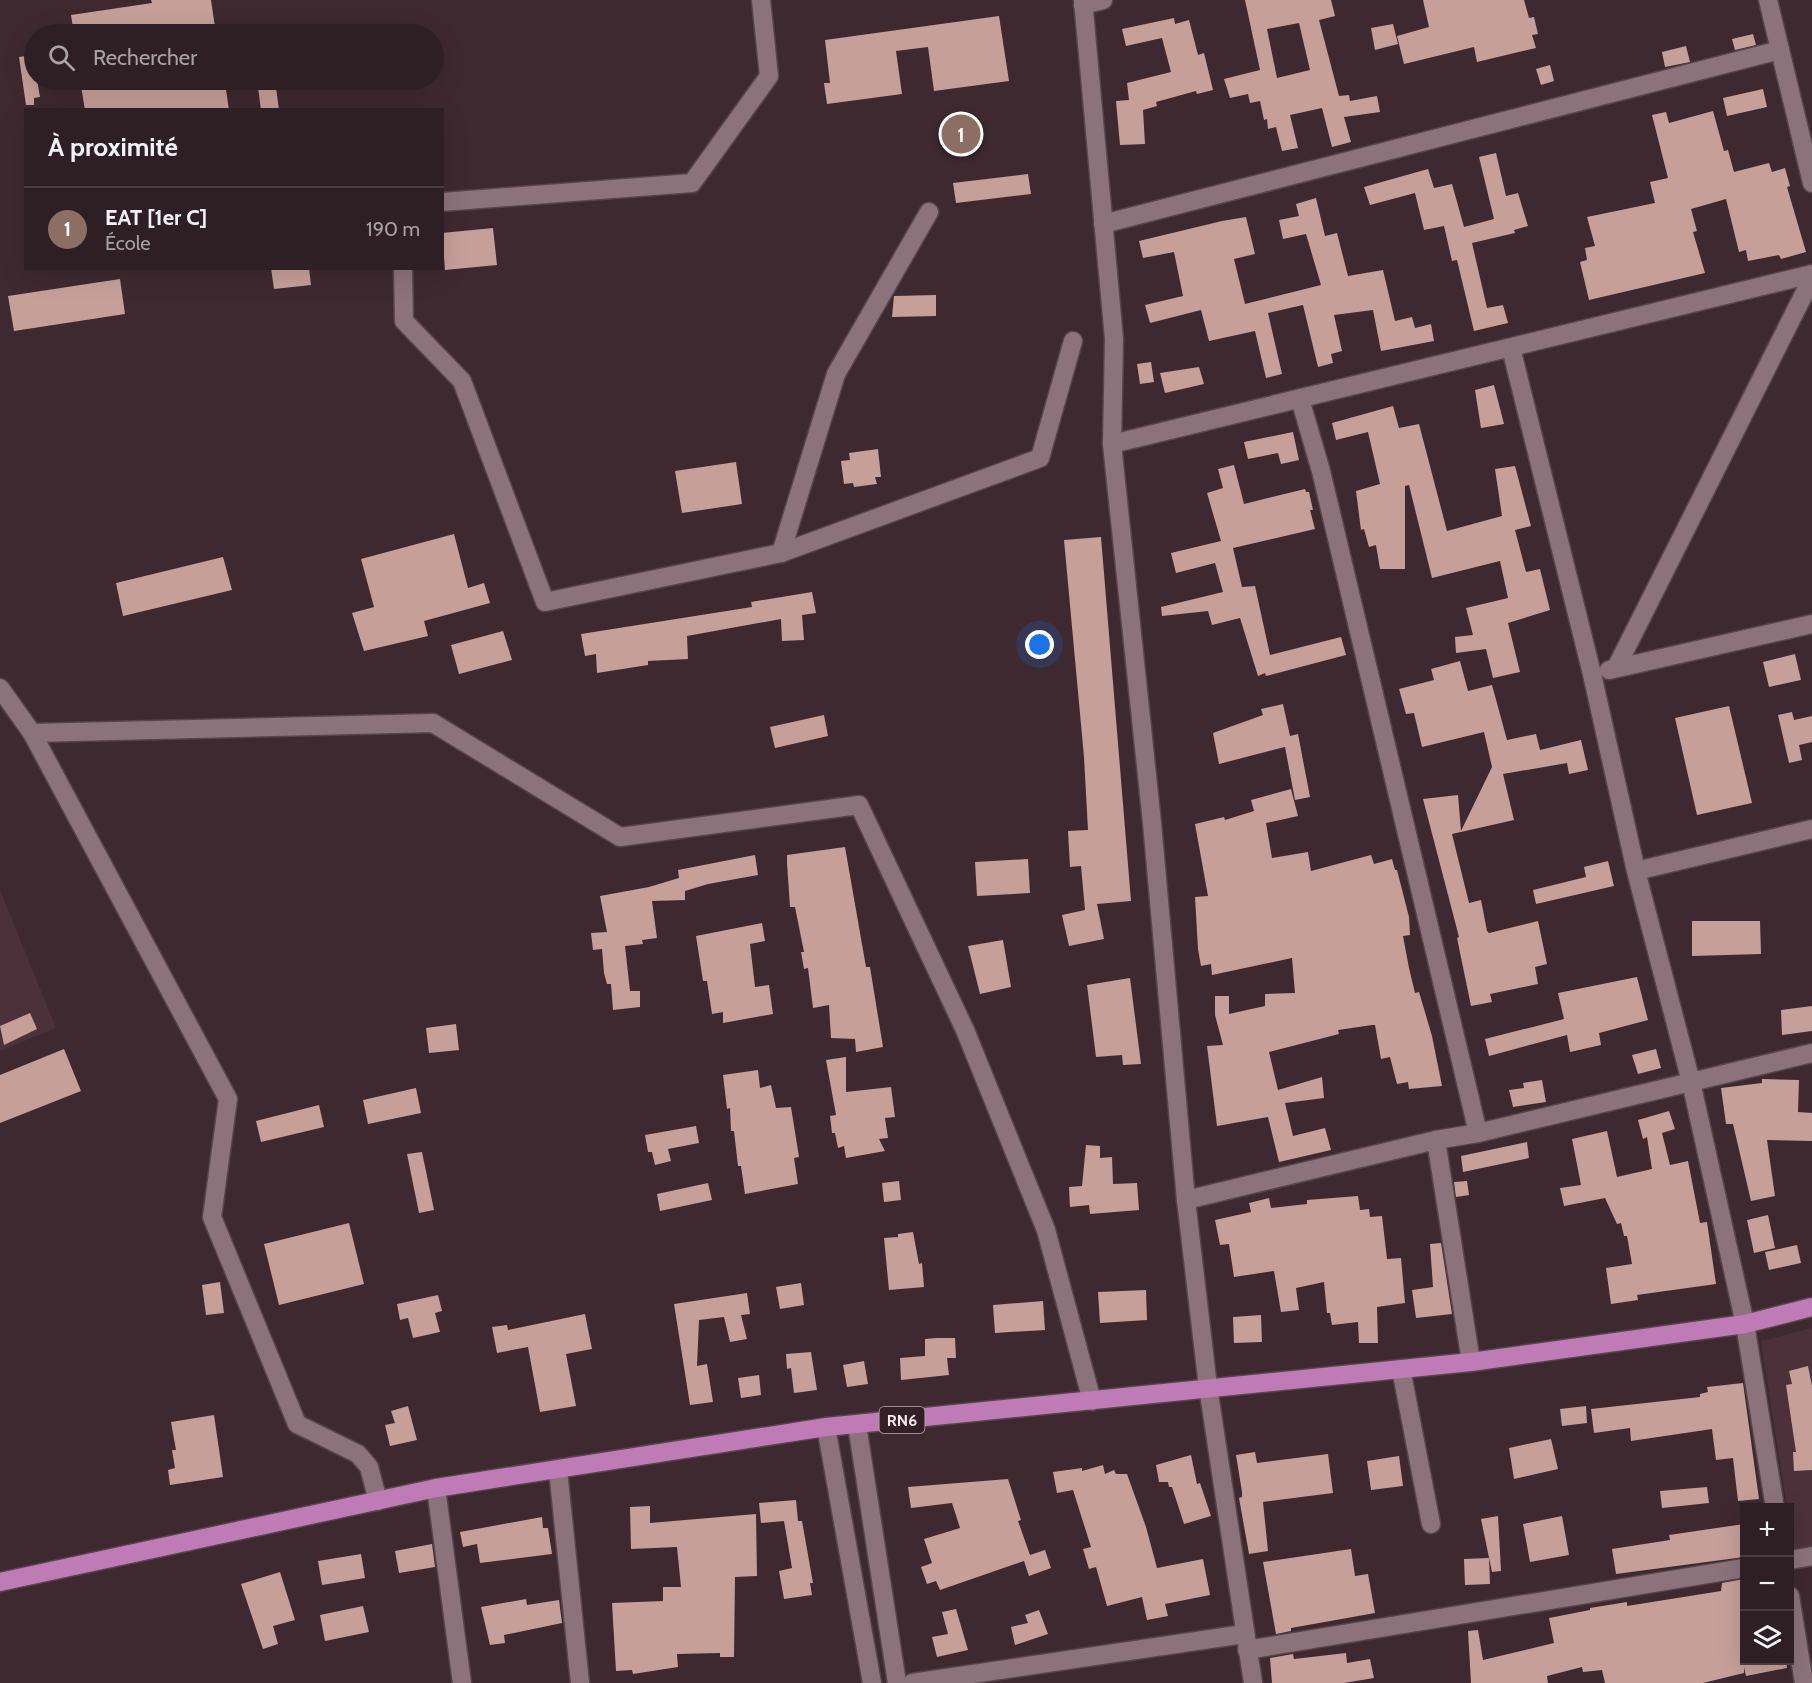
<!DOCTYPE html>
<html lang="fr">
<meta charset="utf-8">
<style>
:root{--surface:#2e1f24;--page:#36272c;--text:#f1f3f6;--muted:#a7a2a6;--line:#493d41;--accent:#4ad778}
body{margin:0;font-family:Cabin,sans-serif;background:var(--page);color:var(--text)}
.controls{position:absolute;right:18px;bottom:18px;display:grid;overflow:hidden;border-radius:0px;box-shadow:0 6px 24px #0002}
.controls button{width:54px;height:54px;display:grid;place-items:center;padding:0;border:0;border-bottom:2px solid var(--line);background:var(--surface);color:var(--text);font:30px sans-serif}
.you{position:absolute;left:1040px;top:645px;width:21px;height:21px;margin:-15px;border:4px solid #fff;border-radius:50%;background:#1a73e8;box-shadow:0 0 0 9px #1a73e833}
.badge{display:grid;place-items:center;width:39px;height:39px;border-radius:50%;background:var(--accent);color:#fff;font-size:20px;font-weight:700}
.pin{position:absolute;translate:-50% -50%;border:3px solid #fff;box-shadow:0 2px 6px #0006}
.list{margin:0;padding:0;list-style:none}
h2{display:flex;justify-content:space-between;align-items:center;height:78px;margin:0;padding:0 24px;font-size:26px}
h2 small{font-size:20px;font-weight:400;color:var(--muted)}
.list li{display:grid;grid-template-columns:39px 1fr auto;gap:18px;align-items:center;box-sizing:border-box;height:84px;padding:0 24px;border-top:2px solid var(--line)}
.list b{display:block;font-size:22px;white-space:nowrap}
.list p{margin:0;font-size:20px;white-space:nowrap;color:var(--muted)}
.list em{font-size:20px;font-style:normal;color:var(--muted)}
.icon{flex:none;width:33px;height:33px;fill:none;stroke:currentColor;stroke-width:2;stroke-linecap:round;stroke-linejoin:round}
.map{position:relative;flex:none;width:1812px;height:1683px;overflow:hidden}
.search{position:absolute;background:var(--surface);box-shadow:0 6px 24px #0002;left:24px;top:24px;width:420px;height:66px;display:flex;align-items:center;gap:15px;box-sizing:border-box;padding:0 21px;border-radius:33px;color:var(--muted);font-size:22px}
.panel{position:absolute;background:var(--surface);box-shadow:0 6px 24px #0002;left:24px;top:108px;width:420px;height:162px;border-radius:0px}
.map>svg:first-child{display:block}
.built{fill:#4c313a}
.building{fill:#c69f99;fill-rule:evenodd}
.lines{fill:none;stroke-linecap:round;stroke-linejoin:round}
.minor-casing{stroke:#57454b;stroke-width:21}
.major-casing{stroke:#57454b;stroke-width:21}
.minor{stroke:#8c737b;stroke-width:18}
.major{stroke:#be7bb6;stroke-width:18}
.labels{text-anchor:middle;stroke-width:6;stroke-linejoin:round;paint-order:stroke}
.shield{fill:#331f26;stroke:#bcacb1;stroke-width:1.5}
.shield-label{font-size:16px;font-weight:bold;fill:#f7e9ed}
</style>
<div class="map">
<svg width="1812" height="1683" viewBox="0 0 1812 1683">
<rect width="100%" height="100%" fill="#3e2930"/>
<g class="built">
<polygon points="0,890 56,1028 0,1051"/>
<polygon points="1812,1328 1812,1556 1795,1559 1790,1508 1787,1507 1761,1341"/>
</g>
<g class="building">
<polygon points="151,0 211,0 216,34 74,34 71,15 152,3"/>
<path d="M 1245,0 L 1331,0 L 1335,16 L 1319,20 L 1339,96 L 1349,95 L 1350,101 L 1377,96 L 1380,112 L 1344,117 L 1351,142 L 1332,147 L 1322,108 L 1290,115 L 1298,148 L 1282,151 L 1276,127 L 1268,129 L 1267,119 L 1264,120 L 1260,101 L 1250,103 L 1248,94 L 1230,98 L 1224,79 L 1260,70 ZM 1299,23 L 1310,70 L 1277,78 L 1267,29 Z"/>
<polygon points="1423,0 1524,0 1529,18 1534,17 1538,34 1532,35 1536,48 1477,62 1474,47 1404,64 1397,36 1429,27"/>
<polygon points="999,16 1009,81 934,91 928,47 896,51 902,94 827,104 824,83 830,83 825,40"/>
<polygon points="1174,18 1175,24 1189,20 1198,55 1204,53 1213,90 1197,94 1196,91 1156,102 1157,106 1143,110 1145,144 1120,145 1116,101 1129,100 1127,83 1171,72 1162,38 1126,46 1122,29"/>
<polygon points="1393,24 1398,44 1375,50 1371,28"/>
<polygon points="1753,34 1756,45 1735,50 1732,39"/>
<polygon points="1686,46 1690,62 1665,67 1662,52"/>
<polygon points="34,55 34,80 37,80 40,97 34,98 34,105 26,105 19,57"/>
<polygon points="1550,65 1554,81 1541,85 1536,69"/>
<polygon points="80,80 178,80 178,90 225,83 229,110 85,110"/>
<polygon points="257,80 275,80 279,110 261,110"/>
<polygon points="1763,89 1767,107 1727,116 1723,98"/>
<polygon points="1713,111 1724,151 1728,150 1734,172 1769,163 1772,172 1785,168 1790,186 1787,187 1806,252 1781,259 1779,255 1748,261 1746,250 1739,252 1726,199 1691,209 1697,231 1693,232 1705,273 1589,300 1580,262 1587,260 1585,248 1595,246 1587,217 1655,203 1650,182 1668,178 1652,115 1666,112 1669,123"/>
<polygon points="1496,153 1506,196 1518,193 1528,226 1514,230 1515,233 1472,243 1487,308 1503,305 1508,323 1474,331 1457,260 1452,261 1444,226 1424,230 1415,193 1370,205 1364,187 1428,169 1434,188 1452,184 1464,227 1494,219 1479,157"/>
<polygon points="1028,174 1031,194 956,203 953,183"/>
<polygon points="1316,198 1325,236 1337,233 1348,276 1383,270 1395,321 1412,317 1415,328 1431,324 1434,341 1381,351 1373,310 1334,315 1342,351 1331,354 1333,363 1318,367 1303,305 1268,313 1282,374 1266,378 1255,331 1209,341 1201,310 1150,323 1145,305 1183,296 1174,252 1143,258 1139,241 1222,221 1246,217 1255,254 1234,259 1245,304 1321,285 1306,234 1283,239 1279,220 1299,216 1296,204"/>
<polygon points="493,228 497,265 445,270 442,233"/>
<polygon points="271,268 309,268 311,285 274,289"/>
<polygon points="120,279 125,314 14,331 8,296"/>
<polygon points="936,295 936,316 892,317 894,296"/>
<polygon points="1151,362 1154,382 1140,384 1137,364"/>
<polygon points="1199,367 1204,384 1165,393 1160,373"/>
<polygon points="1494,385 1504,424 1481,428 1475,390"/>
<polygon points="1393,406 1399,428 1419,424 1447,531 1502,516 1495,469 1515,466 1531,526 1515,530 1526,572 1540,569 1550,610 1508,623 1520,672 1493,678 1486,649 1456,653 1455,637 1473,635 1466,608 1508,598 1500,561 1432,578 1409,485 1405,486 1405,569 1380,569 1376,545 1369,547 1364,529 1361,530 1356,491 1380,484 1368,432 1336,440 1332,423"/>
<polygon points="1293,432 1299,460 1281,464 1278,453 1248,459 1244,442"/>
<polygon points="878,449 881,477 875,477 877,484 854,487 853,483 844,484 841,461 850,460 849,453"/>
<polygon points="736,462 742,504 682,513 675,471"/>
<polygon points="1234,465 1244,504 1305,489 1306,492 1309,492 1313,510 1310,510 1315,529 1233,548 1242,587 1255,586 1270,655 1341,637 1346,655 1266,676 1265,673 1258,676 1240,618 1212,625 1208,611 1162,616 1161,607 1223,592 1215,563 1176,573 1171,553 1221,541 1207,493 1223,488 1218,469"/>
<polygon points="454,534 468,588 484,583 490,603 424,621 428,636 364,651 352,613 374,607 361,559"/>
<polygon points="1101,537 1131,901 1097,904 1104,939 1069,946 1062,915 1085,910 1081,866 1070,867 1068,831 1088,830 1084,757 1064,540"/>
<polygon points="223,557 232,590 123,616 116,583"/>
<polygon points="812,592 816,613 802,615 804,640 782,641 781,619 687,636 688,659 648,661 648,665 597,673 596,654 585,656 581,634 752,607 751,602"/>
<polygon points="503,631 512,660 459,674 451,645"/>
<polygon points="1795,654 1801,680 1769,687 1763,662"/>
<polygon points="1460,661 1468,691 1492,685 1507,740 1536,734 1540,750 1581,740 1588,770 1569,774 1567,763 1503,774 1514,820 1452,834 1469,903 1481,900 1487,931 1489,933 1538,921 1547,964 1535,967 1538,984 1490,994 1492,1002 1471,1006 1457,938 1459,937 1423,799 1458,795 1461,831 1492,767 1484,732 1422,747 1414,713 1406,714 1399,689 1434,680 1431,669"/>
<polygon points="1283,704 1290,736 1298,734 1310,797 1295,800 1285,747 1219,764 1213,733 1263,715 1261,709"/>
<polygon points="1729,706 1752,803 1697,815 1675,718"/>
<polygon points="1792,712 1794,720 1812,716 1812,742 1799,745 1802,760 1789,763 1778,715"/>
<polygon points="824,715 828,736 775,748 770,727"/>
<polygon points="1291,789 1298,816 1266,823 1272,858 1308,852 1311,871 1371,855 1374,864 1392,859 1395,870 1397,870 1409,917 1410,935 1403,936 1409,968 1415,993 1419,992 1432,1036 1442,1086 1409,1089 1408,1082 1397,1084 1390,1057 1381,1059 1375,1025 1372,1025 1338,1030 1339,1034 1269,1052 1278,1090 1322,1077 1324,1098 1285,1103 1293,1136 1325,1128 1331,1150 1279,1162 1268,1117 1217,1126 1207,1046 1223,1045 1215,1015 1215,996 1229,996 1229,1014 1265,1006 1265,994 1295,993 1292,958 1212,975 1211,964 1201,966 1198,949 1195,897 1208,896 1195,824 1224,817 1225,820 1254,811 1251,800"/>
<polygon points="845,847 866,967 870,967 883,1047 856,1052 855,1039 831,1038 829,1005 813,1008 808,968 804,969 801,952 804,952 795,907 790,907 787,863 787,855"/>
<polygon points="755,855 758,875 708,884 685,891 685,900 652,901 657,938 642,940 643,944 625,946 630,991 640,991 640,1007 613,1010 611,984 607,984 604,973 602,949 593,950 591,933 607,932 600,896 649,887 679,878 678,870"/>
<polygon points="1028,859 1030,893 977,896 975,862"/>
<polygon points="1608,861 1614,886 1536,904 1533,890 1586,877 1584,867"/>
<polygon points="1692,921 1760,921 1761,954 1692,956"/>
<polygon points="762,923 765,941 750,944 755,987 769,985 773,1014 723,1023 723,1012 712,1014 707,981 703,981 696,936"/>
<polygon points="1003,940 1011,987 980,994 968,946"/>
<polygon points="1637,977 1648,1020 1599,1033 1601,1045 1570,1052 1567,1035 1489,1056 1485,1039 1564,1019 1558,993"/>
<polygon points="1130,978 1141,1064 1123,1065 1122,1055 1096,1057 1087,985"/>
<polygon points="1812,1006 1812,1031 1782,1035 1781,1010"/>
<polygon points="30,1013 37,1029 4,1045 0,1026"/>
<polygon points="456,1024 459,1050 429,1053 426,1028"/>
<polygon points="64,1049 81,1091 0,1123 0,1075"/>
<polygon points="1656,1049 1661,1068 1638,1074 1632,1055"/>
<polygon points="846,1057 846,1092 891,1087 895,1117 885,1118 888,1138 879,1139 885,1151 846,1158 844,1146 838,1148 835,1133 832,1133 830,1116 836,1115 826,1060"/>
<polygon points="758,1070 760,1088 771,1085 776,1108 791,1107 799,1157 794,1158 798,1184 745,1194 741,1166 738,1166 734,1131 731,1131 730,1108 727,1109 723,1075"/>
<polygon points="1762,1079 1799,1080 1798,1112 1812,1113 1812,1141 1767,1140 1775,1196 1751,1201 1733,1124 1726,1124 1721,1088 1762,1083"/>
<polygon points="1542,1080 1546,1102 1513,1107 1509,1090 1524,1088 1523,1083"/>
<polygon points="416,1088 421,1113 368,1124 363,1100"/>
<polygon points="319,1105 324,1127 261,1142 256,1121"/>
<polygon points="1669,1111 1675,1129 1662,1133 1670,1165 1688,1161 1700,1223 1707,1222 1716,1284 1637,1295 1638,1300 1611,1304 1606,1268 1632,1264 1627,1236 1624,1236 1621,1223 1617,1224 1605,1198 1564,1206 1560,1188 1581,1185 1572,1139 1607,1131 1617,1177 1652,1169 1647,1137 1643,1139 1638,1120"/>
<polygon points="696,1126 699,1143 668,1149 671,1161 655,1165 652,1152 648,1152 645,1135"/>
<polygon points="1527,1142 1529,1158 1463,1172 1461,1156"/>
<polygon points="1086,1145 1100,1146 1100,1158 1112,1157 1113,1184 1137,1183 1139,1210 1090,1214 1089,1205 1070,1207 1069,1187 1082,1186"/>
<polygon points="422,1152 434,1210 419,1213 407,1154"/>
<polygon points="899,1181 901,1200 884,1202 882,1183"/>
<polygon points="1467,1181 1469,1195 1456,1197 1454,1182"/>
<polygon points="708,1183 712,1200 660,1211 657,1194"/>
<polygon points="1358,1196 1360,1210 1369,1209 1370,1217 1382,1216 1387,1259 1401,1258 1405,1303 1377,1307 1378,1343 1359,1343 1358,1322 1332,1325 1330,1313 1327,1313 1324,1282 1296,1288 1299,1310 1281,1312 1274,1271 1234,1277 1229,1244 1220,1245 1215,1220 1251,1212 1249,1203 1269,1198 1271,1208 1307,1204 1307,1200"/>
<polygon points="1768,1215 1775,1248 1754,1253 1747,1220"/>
<polygon points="349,1223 364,1284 279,1305 264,1244"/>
<polygon points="913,1232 919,1264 922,1263 924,1287 889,1290 884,1238 898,1237 898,1234"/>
<polygon points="1441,1243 1452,1314 1416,1318 1412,1290 1433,1287 1430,1244"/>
<polygon points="1797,1245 1801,1263 1769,1270 1765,1252"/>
<polygon points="220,1282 224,1313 206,1315 202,1285"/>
<polygon points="801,1283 804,1305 780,1309 776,1287"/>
<polygon points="1146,1290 1147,1320 1100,1323 1098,1292"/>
<polygon points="747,1293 750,1314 741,1315 747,1339 730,1342 724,1317 699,1320 697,1366 707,1364 713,1402 690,1405 674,1304"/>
<polygon points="438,1295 442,1311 435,1313 440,1332 413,1338 408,1318 400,1320 397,1304"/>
<polygon points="1043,1301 1045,1330 995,1333 993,1305"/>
<polygon points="585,1314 592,1349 566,1354 576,1406 540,1412 528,1347 497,1353 492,1327 507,1325 508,1330"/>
<polygon points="1261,1315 1262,1342 1234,1343 1233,1317"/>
<polygon points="936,1338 955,1338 956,1358 947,1358 949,1375 901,1380 900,1358 925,1356 925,1339"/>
<polygon points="811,1352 817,1390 794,1393 791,1368 787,1369 786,1354"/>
<polygon points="864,1361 868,1384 847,1387 843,1365"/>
<polygon points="1808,1366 1812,1386 1812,1470 1794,1471 1793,1452 1796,1452 1786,1385 1792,1384 1789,1371"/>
<polygon points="759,1375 761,1395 741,1398 738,1378"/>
<polygon points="1743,1383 1759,1499 1738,1501 1733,1458 1716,1460 1712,1429 1631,1441 1630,1428 1594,1433 1591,1409 1700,1397 1700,1394 1708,1392 1707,1387"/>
<polygon points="408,1406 417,1440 390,1446 385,1425 395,1423 391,1411"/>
<polygon points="1586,1406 1587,1423 1562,1426 1560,1409"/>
<polygon points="214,1415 223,1477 170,1485 168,1470 175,1468 172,1450 176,1450 171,1422"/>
<polygon points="1551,1439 1558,1469 1514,1479 1509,1448"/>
<polygon points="1255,1452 1257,1463 1328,1454 1333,1493 1263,1502 1268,1551 1249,1554 1239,1498 1242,1497 1242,1492 1236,1455"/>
<polygon points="1191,1455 1197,1484 1200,1483 1211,1516 1184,1524 1172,1487 1169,1487 1168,1482 1159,1482 1156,1465"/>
<polygon points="1399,1456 1403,1486 1371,1490 1367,1461"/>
<polygon points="1103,1465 1105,1474 1114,1470 1116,1474 1127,1474 1146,1527 1157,1568 1203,1559 1210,1595 1165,1604 1168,1616 1147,1620 1142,1597 1107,1606 1096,1567 1089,1569 1083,1549 1091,1547 1073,1490 1057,1493 1053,1472 1082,1468 1082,1471"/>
<polygon points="1008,1479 1021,1520 1018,1521 1030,1555 1045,1550 1051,1568 1029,1576 1024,1561 940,1590 936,1581 927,1584 921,1567 932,1563 924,1539 960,1528 952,1503 911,1508 908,1487"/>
<polygon points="1707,1487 1709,1503 1662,1508 1660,1491"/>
<polygon points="796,1500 798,1521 802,1521 813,1583 810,1583 812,1595 784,1599 779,1571 792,1568 784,1521 761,1523 759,1503"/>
<polygon points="650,1506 650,1523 756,1514 757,1576 735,1577 734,1657 720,1657 720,1653 677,1654 678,1667 633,1674 632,1670 616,1671 612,1603 663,1601 663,1587 681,1587 677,1547 631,1549 630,1507"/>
<polygon points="1498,1516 1501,1571 1492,1572 1481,1519"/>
<polygon points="1562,1516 1569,1555 1530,1562 1523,1524"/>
<polygon points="542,1517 543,1528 548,1528 552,1554 480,1563 477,1544 463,1547 460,1532"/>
<polygon points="1744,1524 1744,1557 1616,1574 1612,1549 1670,1540 1669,1535"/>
<polygon points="432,1544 435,1567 399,1573 395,1551"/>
<polygon points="1351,1549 1355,1576 1368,1574 1375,1613 1291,1628 1291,1631 1276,1634 1263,1562"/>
<polygon points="361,1554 365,1578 322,1585 318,1561"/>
<polygon points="1489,1558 1490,1584 1465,1585 1464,1559"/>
<polygon points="280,1572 295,1620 273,1626 278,1644 263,1649 241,1584"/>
<polygon points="1744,1579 1744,1660 1786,1660 1787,1668 1746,1676 1744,1667 1744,1673 1703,1683 1605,1683 1602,1670 1583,1672 1582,1667 1547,1676 1548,1683 1471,1683 1468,1631 1478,1630 1483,1660 1554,1643 1549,1618 1590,1610 1590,1608 1627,1602 1627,1606 1721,1591 1722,1583"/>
<polygon points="526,1599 527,1605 559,1600 562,1623 504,1635 505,1643 490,1645 481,1607"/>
<polygon points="363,1606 369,1632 325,1641 320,1615"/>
<polygon points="956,1609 968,1650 937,1657 932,1637 948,1634 942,1612"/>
<polygon points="1039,1610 1048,1634 1015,1645 1011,1627 1028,1623 1025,1615"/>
<polygon points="1346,1653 1347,1663 1370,1659 1374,1678 1344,1683 1272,1683 1270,1658 1293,1654 1294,1659"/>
</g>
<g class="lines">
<defs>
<g id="minor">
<polyline points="1083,0 1114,339 1112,444 1152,823 1186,1200 1208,1387 1253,1683"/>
<polyline points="1768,0 1812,183"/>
<polyline points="1083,5 1103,0"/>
<polyline points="442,202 692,183 769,76 761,0"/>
<polyline points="1103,224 1780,50"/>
<polyline points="403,268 404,321 462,381 545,602 781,553 1040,458 1073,341"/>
<polyline points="1511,348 1592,674 1636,871 1691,1082 1745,1324 1775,1508"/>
<polyline points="1300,399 1321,471 1478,1133"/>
<polyline points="1112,444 1812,274"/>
<polyline points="781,553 836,374 929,212"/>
<polyline points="1616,668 1812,278"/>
<polyline points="1609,670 1812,624"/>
<polyline points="0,688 32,733 228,1099 212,1217 297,1424 358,1454 369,1467 378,1501"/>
<polyline points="32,733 433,723 620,837 859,805 965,1030 1046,1230 1092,1401"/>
<polyline points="1636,871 1812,829"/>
<polyline points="1436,1140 1471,1362"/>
<polyline points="1186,1200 1436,1140 1478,1133 1812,1053"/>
<polyline points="1401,1369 1431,1524"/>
<polyline points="857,1425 897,1683"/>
<polyline points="826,1427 872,1683"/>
<polyline points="558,1470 580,1683"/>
<polyline points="436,1488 462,1683"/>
<polyline points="1790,1560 1812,1556"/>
<polyline points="1790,1596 1804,1683"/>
<polyline points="1247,1650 1744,1568"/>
<polyline points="912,1683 1244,1634"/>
</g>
<polyline id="major" points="0,1582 436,1488 826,1427 1471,1362 1745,1324 1812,1307"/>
</defs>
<use href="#minor" class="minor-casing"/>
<use href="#major" class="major-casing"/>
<use href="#minor" class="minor"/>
<use href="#major" class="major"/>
</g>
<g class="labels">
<rect class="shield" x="879.5" y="1407" width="45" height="26" rx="4.5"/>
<g class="shield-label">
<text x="902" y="1426">RN6</text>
</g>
</g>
</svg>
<div class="controls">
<button>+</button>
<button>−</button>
<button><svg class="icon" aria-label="layers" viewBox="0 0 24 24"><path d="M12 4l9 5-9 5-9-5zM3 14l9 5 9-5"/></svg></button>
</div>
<div class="you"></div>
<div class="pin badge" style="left:961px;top:134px;background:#8d6e63">1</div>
<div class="search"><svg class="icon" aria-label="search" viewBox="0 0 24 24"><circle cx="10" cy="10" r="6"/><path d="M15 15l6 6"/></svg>Rechercher</div>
<section class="panel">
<h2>À proximité<small></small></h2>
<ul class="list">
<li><span class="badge" style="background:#8d6e63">1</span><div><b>EAT [1er C]</b><p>École</p></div><em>190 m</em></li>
</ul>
</section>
</div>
